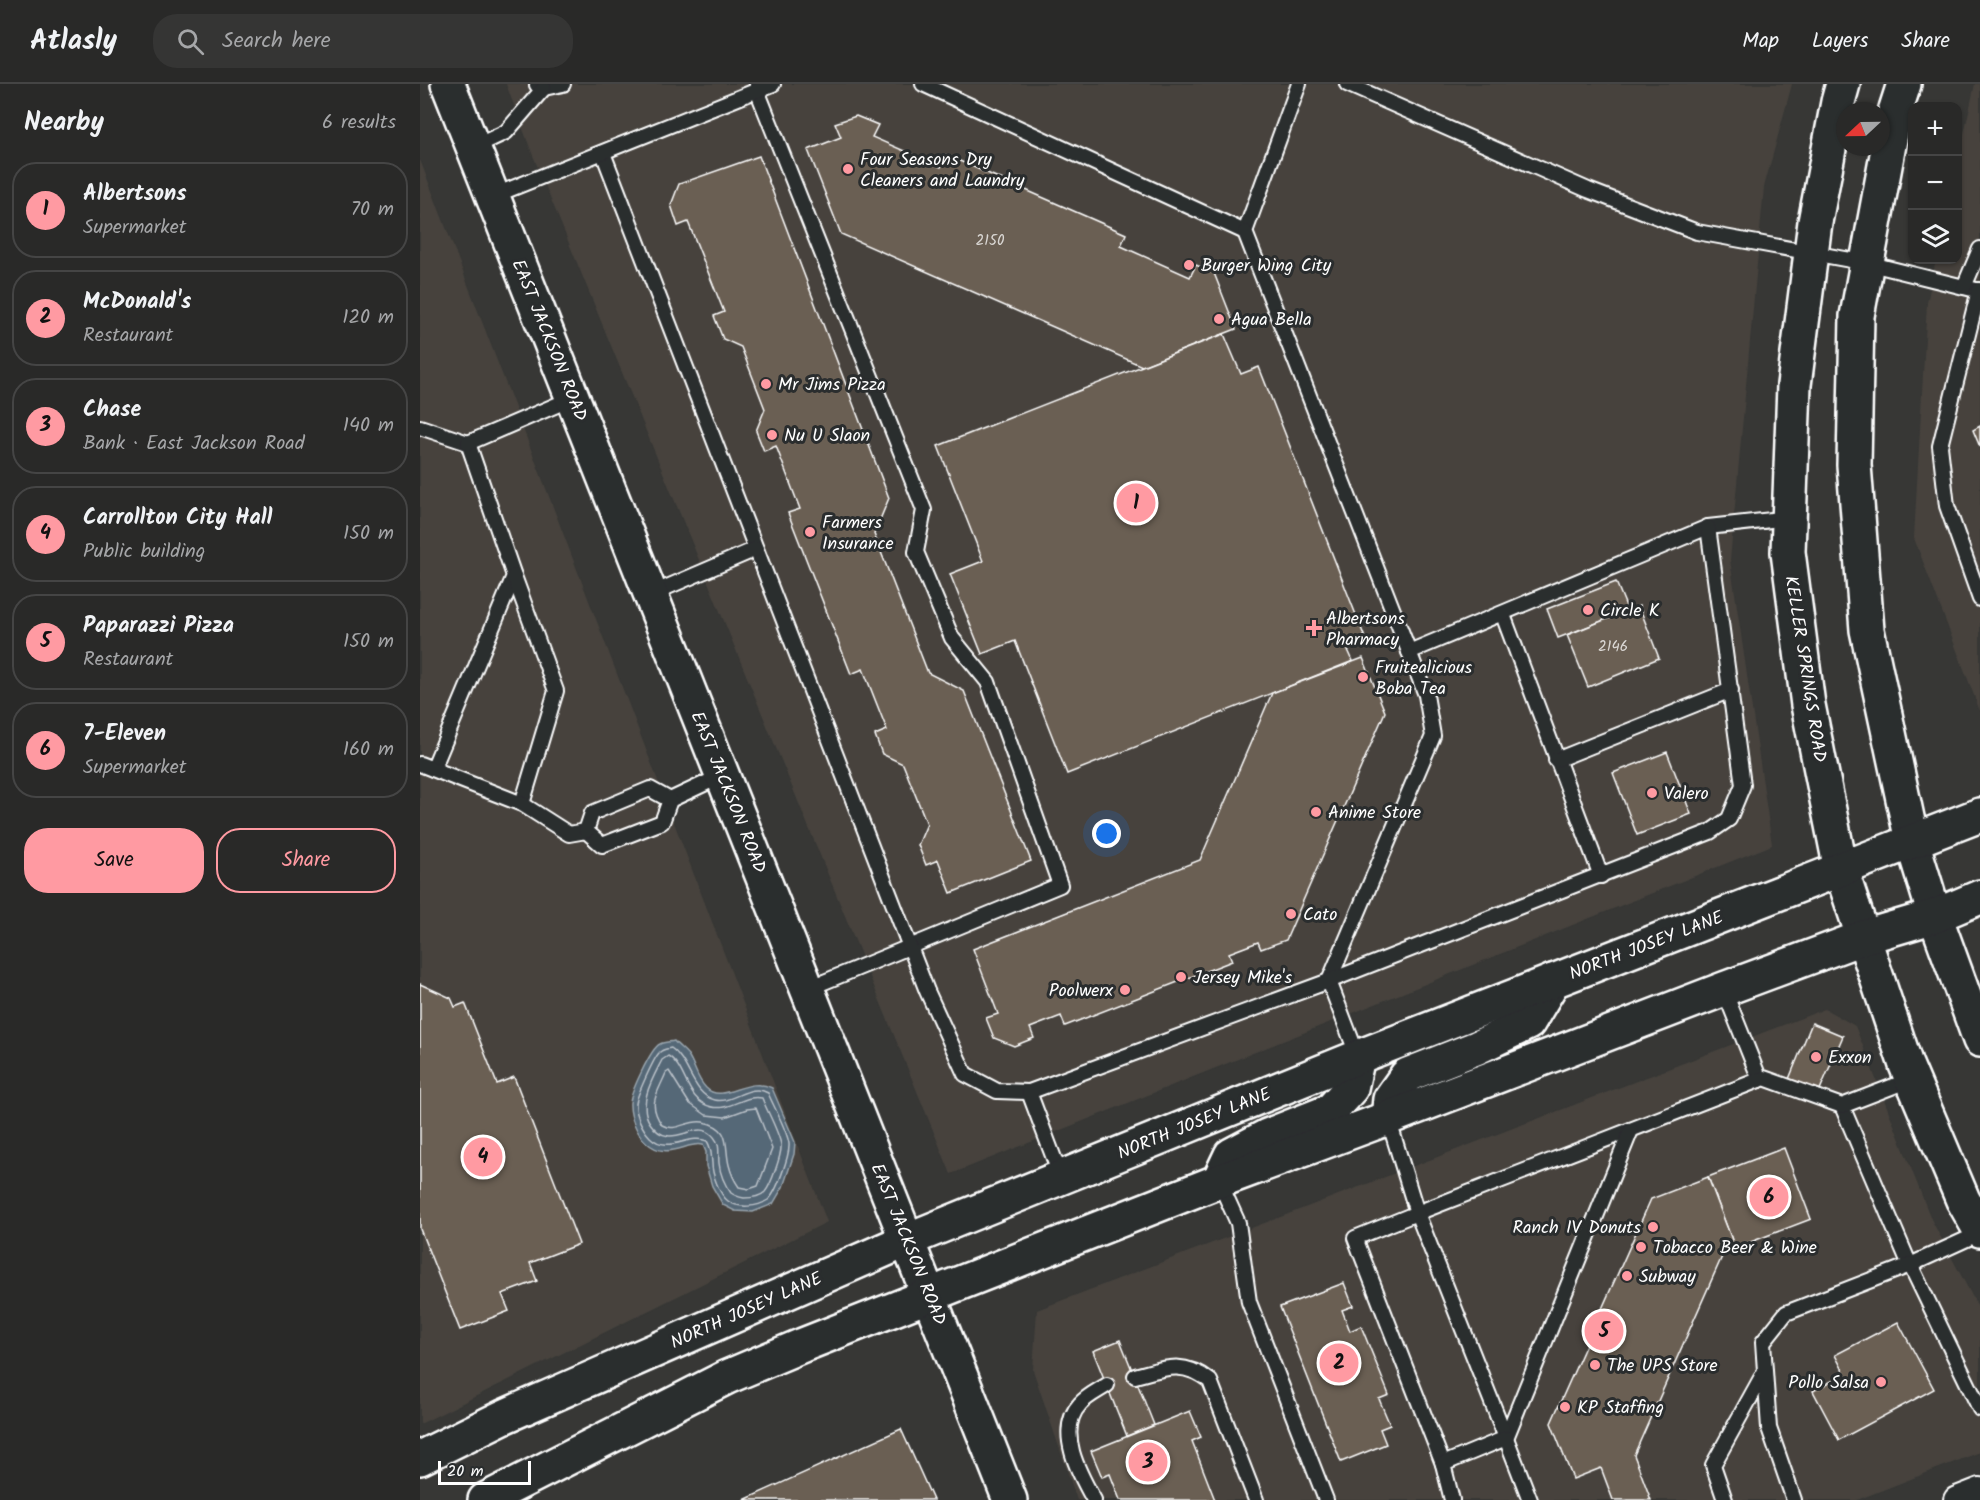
<!DOCTYPE html>
<meta charset="utf-8">
<style>
:root{--surface:#292928;--page:#353534;--text:#f1f3f6;--muted:#a5a6a8;--line:#454545;--accent:#ff9aa2}
body{margin:0;font-family:Kalam,sans-serif;background:var(--page);color:var(--text)}
.controls{position:absolute;right:18px;top:18px;display:grid;overflow:hidden;border-radius:12px;box-shadow:0 2px 4px #0004}
.controls button{width:54px;height:54px;display:grid;place-items:center;padding:0;border:0;border-bottom:2px solid var(--line);background:var(--surface);color:var(--text);font:30px sans-serif}
.compass{position:absolute;left:1416px;top:18px;width:54px;height:54px;border-radius:50%;background:var(--surface);box-shadow:0 2px 4px #0004;rotate:248deg}
.scale{position:absolute;left:18px;bottom:15px;width:93px;box-sizing:border-box;padding-left:6px;border:3px solid #fff;border-top:0;font-size:16px;line-height:21px;white-space:nowrap;color:#fff;-webkit-text-stroke:4px #2a2d2e;paint-order:stroke}
.you{position:absolute;left:687px;top:750px;width:21px;height:21px;margin:-15px;border:4px solid #fff;border-radius:50%;background:#1a73e8;box-shadow:0 0 0 9px #1a73e833}
.badge{display:grid;place-items:center;width:39px;height:39px;border-radius:50%;background:var(--accent);color:#111;font-size:20px;font-weight:700}
.pin{position:absolute;translate:-50% -50%;border:3px solid #fff;box-shadow:0 2px 6px #0006}
.list{margin:0;padding:0;list-style:none}
h2{display:flex;justify-content:space-between;align-items:center;height:78px;margin:0;padding:0 24px;font-size:26px}
h2 small{font-size:20px;font-weight:400;color:var(--muted)}
.list li{display:grid;grid-template-columns:39px 1fr auto;gap:18px;align-items:center;box-sizing:border-box;height:96px;margin:0 12px 12px;padding:0 12px;border:2px solid var(--line);border-radius:24px}
.list b{display:block;font-size:22px;white-space:nowrap}
.list p{margin:0;font-size:20px;white-space:nowrap;color:var(--muted)}
.list em{font-size:20px;font-style:normal;color:var(--muted)}
.actions{display:flex;gap:12px;padding:18px 24px}
.actions a{flex:1;padding:14px 0;border:2px solid var(--accent);border-radius:24px;text-align:center;font-size:21px;color:var(--accent)}
.actions .main{background:var(--accent);color:#111}
.icon{flex:none;width:33px;height:33px;fill:none;stroke:currentColor;stroke-width:2;stroke-linecap:round;stroke-linejoin:round}
.map{position:relative;flex:none;width:1560px;height:1416px;overflow:hidden}
header{display:flex;align-items:center;gap:36px;box-sizing:border-box;height:84px;padding:0 30px;background:var(--surface);border-bottom:2px solid var(--line)}
header strong{font-size:28px}
nav{display:flex;gap:33px;margin-inline-start:auto;font-size:21px}
.search{width:420px;height:54px;background:var(--page);display:flex;align-items:center;gap:15px;box-sizing:border-box;padding:0 21px;border-radius:24px;color:var(--muted);font-size:22px}
main{display:flex}
aside{flex:1;background:var(--surface)}
.map>svg:first-child{display:block}
.built{fill:#47433e}
.water{fill:#546777;stroke:#98a4ad;stroke-width:1.5}
.lines{fill:none;stroke-linecap:round;stroke-linejoin:round}
.shore{stroke:#bbc2c9;stroke-width:1.5}
.building{fill:#6b5e52;stroke:#fff;stroke-width:1.5}
.lane-casing{stroke:#fff;stroke-width:18}
.street-casing{stroke:#fff;stroke-width:30}
.secondary-casing{stroke:#fff;stroke-width:38}
.lane{stroke:#2a2d2e;stroke-width:14}
.street{stroke:#2a2d2e;stroke-width:26}
.secondary{stroke:#2a2d2e;stroke-width:33}
.poi-dot{fill:#ff9aa2;stroke:#2a2d2e;stroke-width:2}
.labels{text-anchor:middle;stroke-width:6;stroke-linejoin:round;paint-order:stroke}
.number-label{font-size:15px;fill:#dad7d4}
.poi-label{font-size:18px;fill:#fff;stroke:#2a2d2e;text-anchor:start}
.street-label{font-size:18px;fill:#fff;stroke:#2a2d2e}
</style>
<header>
<strong>Atlasly</strong>
<div class="search"><svg class="icon" aria-label="search" viewBox="0 0 24 24"><circle cx="10" cy="10" r="6"/><path d="M15 15l6 6"/></svg>Search here</div>
<nav><a>Map</a><a>Layers</a><a>Share</a></nav>
</header>
<main>
<aside>
<h2>Nearby<small>6 results</small></h2>
<ul class="list">
<li><span class="badge">1</span><div><b>Albertsons</b><p>Supermarket</p></div><em>70 m</em></li>
<li><span class="badge">2</span><div><b>McDonald's</b><p>Restaurant</p></div><em>120 m</em></li>
<li><span class="badge">3</span><div><b>Chase</b><p>Bank · East Jackson Road</p></div><em>140 m</em></li>
<li><span class="badge">4</span><div><b>Carrollton City Hall</b><p>Public building</p></div><em>150 m</em></li>
<li><span class="badge">5</span><div><b>Paparazzi Pizza</b><p>Restaurant</p></div><em>150 m</em></li>
<li><span class="badge">6</span><div><b>7-Eleven</b><p>Supermarket</p></div><em>160 m</em></li>
</ul>
<div class="actions"><a class="main">Save</a><a>Share</a></div>
</aside>
<div class="map">
<svg width="1560" height="1416" viewBox="0 0 1560 1416">
<rect width="100%" height="100%" fill="#373735"/>
<filter id="ink" filterUnits="userSpaceOnUse"><feTurbulence type="fractalNoise" baseFrequency=".0167" numOctaves="2"/><feDisplacementMap in="SourceGraphic" scale="12" xChannelSelector="R" yChannelSelector="G"/><feConvolveMatrix kernelMatrix="1 2 1 2 8 2 1 2 1" color-interpolation-filters="sRGB"/></filter>
<g filter="url(#ink)">
<g class="built">
<polygon points="86,0 1372,0 1344,103 1310,476 1352,761 531,1090 112,69"/>
<polygon points="1555,0 1560,0 1560,627 1494,454 1507,219 1516,176 1538,176 1538,77"/>
<polygon points="0,76 407,1138 0,1340"/>
<polygon points="1405,925 1435,942 1511,1135 1560,1227 1560,1368 1437,1416 657,1416 613,1286 617,1226"/>
</g>
<path class="water" d="M 254,957 C 258,962 264,966 268,971 C 275,981 276,994 286,1004 C 303,1021 327,991 352,1004 L 375,1058 L 374,1070 L 363,1103 L 353,1120 L 333,1128 L 315,1127 L 303,1121 L 292,1102 L 286,1082 L 286,1068 L 283,1061 C 267,1057 247,1078 226,1058 C 217,1050 210,1033 210,1021 C 209,1011 231,964 240,960 C 244,958 250,958 254,957 Z"/>
<g class="lines">
<g class="shore">
<path d="M 251,964 C 270,977 272,1011 295,1016 C 313,1020 330,998 348,1009 C 353,1021 368,1048 369,1060 C 370,1071 356,1110 348,1116 C 338,1123 318,1125 308,1117 C 299,1110 292,1090 292,1079 C 291,1070 292,1065 287,1057 C 269,1049 248,1071 230,1053 C 223,1046 215,1030 216,1020 C 216,1013 234,974 239,969 C 242,965 246,965 251,964 Z"/>
<path d="M 248,972 C 267,983 265,1017 292,1023 C 310,1027 325,1010 342,1014 C 347,1027 359,1048 361,1061 C 362,1070 351,1101 345,1108 C 340,1113 330,1114 324,1114 C 319,1113 315,1112 311,1109 C 305,1101 300,1089 299,1079 C 298,1070 301,1061 294,1053 C 276,1031 251,1071 230,1039 C 217,1020 233,994 242,976 Z"/>
<path d="M 249,987 L 269,1019 L 286,1031 L 305,1033 L 327,1025 L 336,1024 L 352,1065 L 338,1102 L 329,1105 L 319,1103 C 314,1096 311,1089 309,1081 C 304,1061 312,1044 283,1038 C 268,1035 256,1049 242,1041 C 227,1019 237,1011 246,989 Z"/>
</g>
</g>
<g class="building">
<polygon points="436,32 458,41 452,53 521,83 526,71 706,150 701,162 770,193 776,181 794,189 816,245 722,282 421,150 388,66 421,53 415,39"/>
<polygon points="339,72 469,414 454,450 508,589 544,607 611,777 531,809 518,776 506,781 498,761 507,740 483,680 462,670 455,651 467,646 443,585 431,590 368,429 380,425 356,362 344,367 336,347 345,325 321,263 303,255 294,232 304,228 268,138 258,142 251,121 259,100"/>
<polygon points="804,250 821,290 839,283 947,559 928,566 933,577 647,690 595,557 562,570 530,490 563,477 518,362"/>
<polygon points="1560,342 1560,363 1553,346"/>
<polygon points="1196,498 1208,527 1138,554 1127,525"/>
<polygon points="1219,522 1239,574 1168,603 1147,551"/>
<polygon points="943,574 965,628 866,856 841,865 838,858 809,869 812,877 645,942 641,932 610,944 614,954 594,962 574,954 566,934 578,930 553,865 780,776 852,609"/>
<polygon points="1247,668 1271,730 1217,751 1193,689"/>
<polygon points="0,900 31,914 35,923 45,919 77,1000 94,993 159,1160 110,1179 117,1197 82,1210 89,1227 40,1246 0,1145"/>
<polygon points="1392,939 1423,952 1399,1008 1369,995"/>
<polygon points="1364,1064 1391,1135 1315,1164 1288,1093"/>
<polygon points="1288,1093 1315,1164 1304,1168 1214,1371 1231,1416 1193,1416 1181,1384 1153,1395 1131,1339 1231,1115"/>
<polygon points="924,1199 933,1222 922,1226 930,1247 941,1242 969,1311 959,1315 970,1341 960,1345 966,1360 921,1378 860,1223"/>
<polygon points="1478,1238 1514,1305 1419,1356 1393,1307 1425,1290 1415,1271"/>
<polygon points="700,1256 734,1341 707,1352 673,1267"/>
<polygon points="770,1327 781,1353 772,1357 795,1416 700,1416 690,1390 682,1393 671,1367"/>
<polygon points="481,1345 513,1416 324,1416"/>
</g>
<g class="lines">
<defs>
<g id="lane">
<polyline points="337,0 337,6 504,426 496,468 532,554 568,598 640,801 387,905"/>
<polyline points="503,0 825,148 879,0"/>
<polyline points="927,0 1168,106 1277,148 1447,179 1560,207"/>
<polyline points="117,1 124,4 143,0"/>
<polyline points="54,63 86,48 124,4"/>
<polyline points="183,69 507,907 545,990 577,1007 609,1008"/>
<polyline points="73,112 353,0"/>
<polyline points="825,148 1006,611 1013,652 909,897 938,973"/>
<polyline points="1544,203 1560,165"/>
<polyline points="1559,206 1520,362 1527,422 1560,515"/>
<polyline points="0,343 48,359 94,492 13,685"/>
<polyline points="48,359 153,314"/>
<polyline points="94,492 136,607 102,720"/>
<polyline points="231,510 336,465"/>
<polyline points="1083,531 1181,792"/>
<polyline points="989,568 1288,443 1370,434"/>
<polyline points="1136,676 1311,606"/>
<polyline points="0,680 102,720 149,750 166,747 182,761 242,738 250,716 303,691"/>
<polyline points="166,747 172,729 230,705 250,716"/>
<polyline points="1304,906 1340,996"/>
<polyline points="1422,1022 1486,1172 1560,1325"/>
<polyline points="968,1034 997,1129 1344,994 1422,1022 1492,995"/>
<polyline points="641,1093 609,1008 909,897 1290,748 1309,735 1323,701 1288,443"/>
<polyline points="799,1097 818,1139 829,1218 906,1416"/>
<path d="M 715,1292 C 745,1284 763,1276 790,1297 L 836,1416"/>
<polyline points="1086,1354 1211,1046"/>
<polyline points="1023,1380 935,1154 997,1129 1086,1354"/>
<path d="M 674,1416 C 660,1391 635,1347 660,1320 C 667,1312 678,1307 687,1301"/>
<polyline points="1032,1416 1023,1380 1086,1354 1110,1416"/>
<polyline points="1305,1416 1293,1381 1345,1287"/>
<polyline points="1374,1416 1349,1344 1343,1258 1366,1229 1490,1181 1560,1149"/>
</g>
<polyline id="street" points="1537,1416 1560,1407"/>
<g id="secondary">
<polyline points="28,0 590,1416"/>
<polyline points="1423,0 1418,18 1395,138 1374,301 1368,468 1388,621 1421,786 1486,981 1543,1116 1560,1146"/>
<polyline points="1484,0 1475,28 1437,232 1434,381 1447,546 1492,757 1515,832 1560,956"/>
<polyline points="968,1034 970,1015 987,991 1056,964 1108,939 1133,897"/>
<polyline points="802,1090 811,1071 847,1052 910,1027 931,1004 938,973"/>
<polyline points="0,1374 83,1333 487,1156 938,973 1560,731"/>
<polyline points="65,1416 307,1293 383,1261 799,1097 968,1034 1304,905 1444,853 1515,832 1560,813"/>
</g>
</defs>
<use href="#lane" class="lane-casing"/>
<use href="#street" class="street-casing"/>
<use href="#secondary" class="secondary-casing"/>
<use href="#lane" class="lane"/>
<use href="#street" class="street"/>
<use href="#secondary" class="secondary"/>
</g>
</g>
<g class="poi-dot">
<circle cx="428" cy="85" r="6"/>
<circle cx="769" cy="181" r="6"/>
<circle cx="799" cy="235" r="6"/>
<circle cx="346" cy="300" r="6"/>
<circle cx="352" cy="351" r="6"/>
<circle cx="390" cy="448" r="6"/>
<circle cx="1168" cy="526" r="6"/>
<path d="M891 535h6v6h6v6h-6v6h-6v-6h-6v-6h6z"/>
<circle cx="943" cy="593" r="6"/>
<circle cx="1232" cy="709" r="6"/>
<circle cx="896" cy="728" r="6"/>
<circle cx="871" cy="830" r="6"/>
<circle cx="761" cy="893" r="6"/>
<circle cx="705" cy="906" r="6"/>
<circle cx="1396" cy="973" r="6"/>
<circle cx="1233" cy="1143" r="6"/>
<circle cx="1221" cy="1163" r="6"/>
<circle cx="1207" cy="1192" r="6"/>
<circle cx="1175" cy="1281" r="6"/>
<circle cx="1461" cy="1298" r="6"/>
<circle cx="1145" cy="1323" r="6"/>
</g>
<g class="labels">
<g class="number-label">
<text x="570" y="161">2150</text>
<text x="1193" y="567">2146</text>
</g>
<g class="poi-label">
<text x="440" y="81">Four Seasons Dry<tspan x="440" dy="21">Cleaners and Laundry</tspan></text>
<text x="781" y="187">Burger Wing City</text>
<text x="811" y="241">Agua Bella</text>
<text x="358" y="306">Mr Jims Pizza</text>
<text x="364" y="357">Nu U Slaon</text>
<text x="402" y="444">Farmers<tspan x="402" dy="21">Insurance</tspan></text>
<text x="1180" y="532">Circle K</text>
<text x="906" y="540">Albertsons<tspan x="906" dy="21">Pharmacy</tspan></text>
<text x="955" y="589">Fruitealicious<tspan x="955" dy="21">Boba Tea</tspan></text>
<text x="1244" y="715">Valero</text>
<text x="908" y="734">Anime Store</text>
<text x="883" y="836">Cato</text>
<text x="773" y="899">Jersey Mike's</text>
<text x="693" y="912" text-anchor="end">Poolwerx</text>
<text x="1408" y="979">Exxon</text>
<text x="1221" y="1149" text-anchor="end">Ranch IV Donuts</text>
<text x="1233" y="1169">Tobacco Beer &amp; Wine</text>
<text x="1219" y="1198">Subway</text>
<text x="1187" y="1287">The UPS Store</text>
<text x="1449" y="1304" text-anchor="end">Pollo Salsa</text>
<text x="1157" y="1329">KP Staffing</text>
</g>
<g class="street-label">
<text transform="translate(130 256) rotate(68)" y="6">EAST JACKSON ROAD</text>
<text transform="translate(1386 585) rotate(81)" y="6">KELLER SPRINGS ROAD</text>
<text transform="translate(309 708) rotate(68)" y="6">EAST JACKSON ROAD</text>
<text transform="translate(1226 861) rotate(-21)" y="6">NORTH JOSEY LANE</text>
<text transform="translate(774 1039) rotate(-22)" y="6">NORTH JOSEY LANE</text>
<text transform="translate(489 1160) rotate(68)" y="6">EAST JACKSON ROAD</text>
<text transform="translate(326 1226) rotate(-24)" y="6">NORTH JOSEY LANE</text>
</g>
</g>
</svg>
<div class="controls">
<button>+</button>
<button>−</button>
<button><svg class="icon" aria-label="layers" viewBox="0 0 24 24"><path d="M12 4l9 5-9 5-9-5zM3 14l9 5 9-5"/></svg></button>
</div>
<svg class="compass" viewBox="-18 -18 36 36"><path d="M0-13l5 13h-10z" fill="#e53935"/><path d="M0 13l5-13h-10z" fill="#a5a6a8"/></svg>
<div class="scale">20 m</div>
<div class="you"></div>
<div class="pin badge" style="left:716px;top:419px">1</div>
<div class="pin badge" style="left:919px;top:1279px">2</div>
<div class="pin badge" style="left:728px;top:1378px">3</div>
<div class="pin badge" style="left:63px;top:1073px">4</div>
<div class="pin badge" style="left:1184px;top:1247px">5</div>
<div class="pin badge" style="left:1349px;top:1113px">6</div>
</div>
</main>
